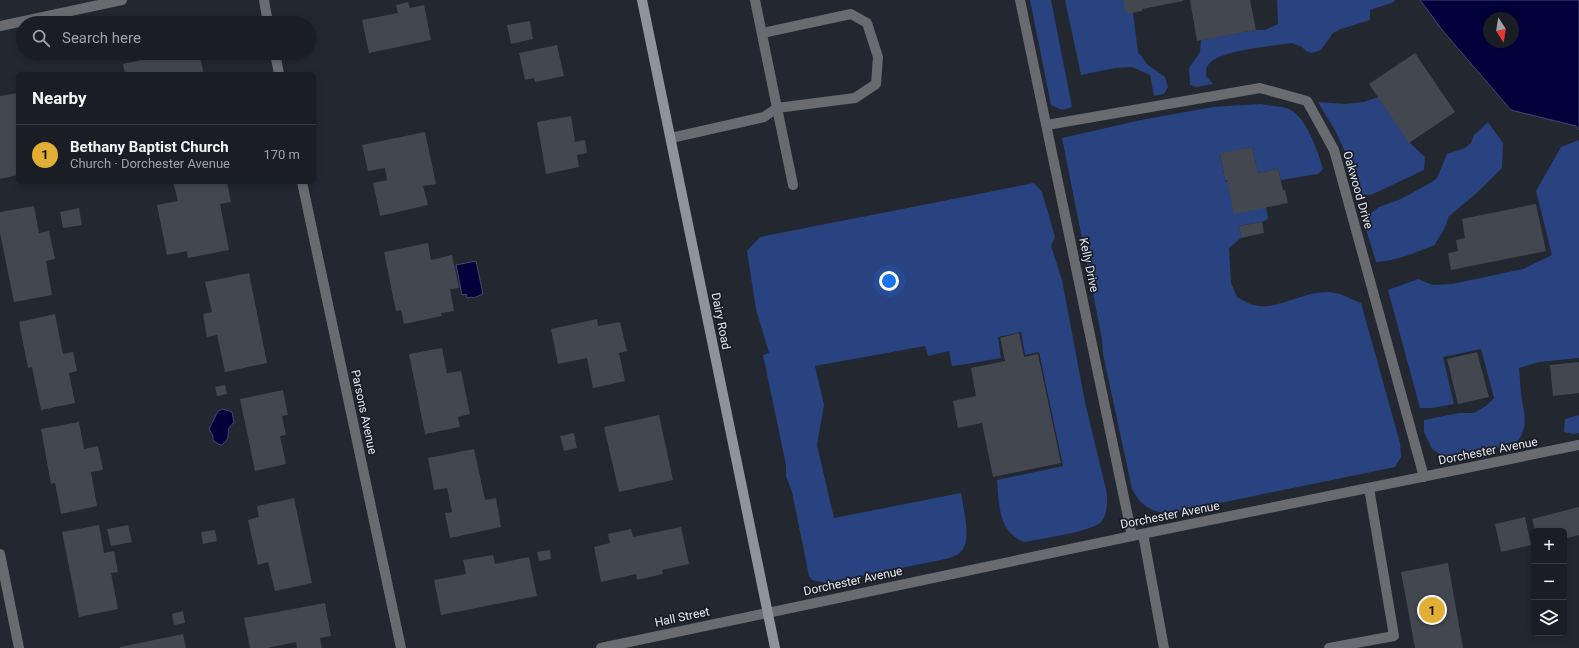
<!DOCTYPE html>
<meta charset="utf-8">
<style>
:root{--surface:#1a1d23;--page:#272a30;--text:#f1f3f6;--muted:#9fa2a6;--line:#383b41;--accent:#e1af34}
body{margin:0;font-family:Roboto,sans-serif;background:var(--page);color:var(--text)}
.controls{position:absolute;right:12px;bottom:12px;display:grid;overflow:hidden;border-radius:6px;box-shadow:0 2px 6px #0003}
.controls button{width:36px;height:36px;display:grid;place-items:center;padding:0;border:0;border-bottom:1px solid var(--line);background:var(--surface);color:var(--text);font:20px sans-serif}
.compass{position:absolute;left:1483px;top:12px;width:36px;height:36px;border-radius:50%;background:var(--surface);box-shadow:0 2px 6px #0003;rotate:168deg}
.you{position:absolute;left:889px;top:281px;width:14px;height:14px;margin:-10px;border:3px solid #fff;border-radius:50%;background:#1a73e8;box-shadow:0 0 0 6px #1a73e833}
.badge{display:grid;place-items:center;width:26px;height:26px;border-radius:50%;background:var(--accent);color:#111;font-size:13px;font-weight:700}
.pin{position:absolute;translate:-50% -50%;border:2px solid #fff;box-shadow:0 1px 4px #0006}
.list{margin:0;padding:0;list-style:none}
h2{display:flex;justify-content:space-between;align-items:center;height:52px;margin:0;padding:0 16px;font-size:17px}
h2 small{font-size:13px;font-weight:400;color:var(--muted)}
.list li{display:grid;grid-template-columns:26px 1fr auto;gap:12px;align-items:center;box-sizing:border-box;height:60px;padding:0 16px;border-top:1px solid var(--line)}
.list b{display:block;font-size:15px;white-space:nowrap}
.list p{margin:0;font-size:13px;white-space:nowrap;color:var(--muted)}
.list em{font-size:13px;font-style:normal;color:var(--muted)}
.icon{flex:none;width:22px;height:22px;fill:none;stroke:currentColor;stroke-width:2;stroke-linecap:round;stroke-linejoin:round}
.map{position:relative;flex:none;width:1579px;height:648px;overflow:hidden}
.search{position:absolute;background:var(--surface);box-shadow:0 2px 6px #0003;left:16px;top:16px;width:300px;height:44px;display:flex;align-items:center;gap:10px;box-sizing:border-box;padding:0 14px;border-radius:22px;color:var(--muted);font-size:15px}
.panel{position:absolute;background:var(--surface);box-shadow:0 2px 6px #0003;left:16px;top:72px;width:300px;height:112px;border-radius:6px}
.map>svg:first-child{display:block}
.green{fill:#294280}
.water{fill:#01003b;stroke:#464671;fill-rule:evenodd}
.building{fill:#434750}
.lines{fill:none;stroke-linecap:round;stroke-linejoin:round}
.lane{stroke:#696b70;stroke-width:10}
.street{stroke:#696b70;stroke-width:10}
.secondary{stroke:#8f939a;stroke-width:10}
.labels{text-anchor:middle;stroke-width:3.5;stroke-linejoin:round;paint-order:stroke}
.street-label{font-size:12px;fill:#e6e8ee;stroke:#191d25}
</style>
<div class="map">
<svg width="1579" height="648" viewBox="0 0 1579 648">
<rect width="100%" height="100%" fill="#23272f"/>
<g class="green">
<polygon points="1030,0 1051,0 1072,107 1062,110 1051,105"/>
<polygon points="1065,0 1123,0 1133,13 1138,52 1148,65 1165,77 1168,87 1164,94 1154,96 1150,75 1132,67 1115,68 1081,75"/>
<path d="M 1277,0 L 1395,0 L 1394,2 L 1370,10 L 1370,20 L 1341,29 L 1333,33 L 1321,50 L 1312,53 L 1306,51 L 1302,47 L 1292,43 C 1273,46 1223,50 1211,62 C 1206,66 1206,70 1206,76 L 1213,84 L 1196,87 L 1190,85 L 1189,68 L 1200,52 L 1201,40 L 1256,30 L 1265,30 L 1278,24 Z"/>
<polygon points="1378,97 1409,142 1425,157 1424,170 1373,194 1357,197 1346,154 1336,132 1318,102 1345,104 1364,102"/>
<path d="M 1261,104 C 1269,106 1278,106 1286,108 C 1305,113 1318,151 1323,169 L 1318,174 L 1281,180 L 1278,169 L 1258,173 L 1252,147 L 1220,154 L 1225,180 L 1266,207 L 1268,219 L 1262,222 L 1239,226 L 1241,238 L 1229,248 L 1231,283 L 1237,297 C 1243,300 1248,304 1254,305 C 1278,312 1308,287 1335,293 C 1343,294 1352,300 1361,303 L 1400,443 L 1401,457 L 1395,467 L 1167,514 C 1149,511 1140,504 1132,489 L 1103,354 L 1102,339 L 1062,138 L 1141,120 L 1213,107 Z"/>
<path d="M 1488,122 L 1503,143 L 1502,168 L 1479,191 L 1448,217 C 1447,228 1439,235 1435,245 C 1416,252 1397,261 1376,262 L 1363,219 L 1379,207 L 1401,199 L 1432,182 L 1437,178 L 1447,154 L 1465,148 L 1471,143 L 1474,135 Z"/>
<path d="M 1579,140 L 1579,358 L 1539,362 L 1519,368 C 1520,376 1520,385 1521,394 C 1524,414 1530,427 1515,445 L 1445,457 L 1432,449 L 1424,432 L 1424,420 L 1459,413 L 1474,413 L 1486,406 L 1494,398 L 1481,349 L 1443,357 L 1454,404 L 1432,408 L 1420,408 L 1388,290 L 1418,279 L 1433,285 L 1452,284 L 1523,269 L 1552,255 L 1536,191 L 1561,147 Z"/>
<path d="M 1034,183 L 1042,192 L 1055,237 L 1051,246 L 1062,280 L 1085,402 L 1107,494 C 1107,504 1108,515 1100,523 C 1089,532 1040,539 1024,542 C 998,532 999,504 997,480 L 1063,466 L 1039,352 L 1025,355 L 1021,332 L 998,337 L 1001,358 L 967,364 L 952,366 L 949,351 L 928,356 L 925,346 L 815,366 L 824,405 L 817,445 L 834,518 L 961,493 C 963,507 971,538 963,549 C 959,556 949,558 941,560 L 826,583 L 812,580 L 809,576 L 792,492 L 786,476 L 786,465 L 763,355 L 769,353 L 756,309 L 747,251 L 760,237 Z"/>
<polygon points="1579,415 1579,433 1573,434 1564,432 1565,419"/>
</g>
<g class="water">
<path d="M 1420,0 L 1579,0 L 1579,130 L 1576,126 L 1511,110 L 1443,31 ZM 1489,18 L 1513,18 L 1513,42 L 1489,42 Z"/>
<polygon points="476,261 483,294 473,298 472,297 467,298 466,294 462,295 456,265"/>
<path d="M 223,409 L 232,412 L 234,422 L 229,428 C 227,437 230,438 222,445 L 218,444 L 213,440 L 213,436 L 209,429 L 218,411 Z"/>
</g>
<g class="building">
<polygon points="1123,0 1183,0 1183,1 1142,9 1142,11 1126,14"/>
<polygon points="1190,0 1250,0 1256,30 1197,41"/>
<polygon points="408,2 410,8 424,5 431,40 369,53 362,20 398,13 396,5"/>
<polygon points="530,21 533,39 511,44 507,25"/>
<polygon points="557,45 564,76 535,82 534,78 525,80 519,53"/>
<polygon points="196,53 199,53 204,74 125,74 123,64 164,55 166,59"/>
<polygon points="1415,53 1455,112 1409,143 1369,84"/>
<polygon points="18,93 18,175 0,179 0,96"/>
<polygon points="571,116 575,142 585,140 587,153 577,155 579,167 546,174 537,122"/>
<polygon points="425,132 436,184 423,186 428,205 380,216 373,183 387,180 385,168 368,171 362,145"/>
<polygon points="1252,147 1258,173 1278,169 1283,190 1285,190 1288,203 1234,214 1227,180 1225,180 1220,153"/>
<polygon points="173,182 227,182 231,202 220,204 229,250 188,258 187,251 167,255 157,205 178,201"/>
<polygon points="1536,204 1546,251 1451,270 1448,253 1458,251 1456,240 1465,238 1462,219"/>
<polygon points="34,206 39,233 49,231 55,259 46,261 52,295 14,302 0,233 0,212"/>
<polygon points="79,208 82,225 63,228 60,212"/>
<polygon points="1262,222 1264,233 1241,238 1239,226"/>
<polygon points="428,243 431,260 452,255 459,288 450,289 454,311 441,313 442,316 404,324 401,310 396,311 384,252"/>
<polygon points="249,273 267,363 225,372 217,335 207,337 203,314 212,312 205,282"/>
<polygon points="55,314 63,354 73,352 77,371 69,373 75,403 41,410 32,367 28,368 19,322"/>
<polygon points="597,319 598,326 620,322 627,351 619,353 625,381 593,388 587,358 558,364 551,329"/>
<polygon points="1019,333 1024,357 1038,354 1061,463 993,477 982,423 958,428 953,401 976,396 971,368 1005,361 1000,338"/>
<polygon points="442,348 447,373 461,371 470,414 458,417 460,427 425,434 409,354"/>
<polygon points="1477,352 1489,397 1458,404 1447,359"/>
<polygon points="1579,362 1579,393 1553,396 1550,365"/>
<polygon points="225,385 227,394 217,396 215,387"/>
<polygon points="283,390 288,415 282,416 286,435 280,436 286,464 255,471 240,399"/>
<polygon points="659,415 673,480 619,492 604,427"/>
<polygon points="79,422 84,449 98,446 103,470 91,472 97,506 61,514 55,483 51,484 41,429"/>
<polygon points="574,433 577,448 564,451 560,436"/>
<polygon points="474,449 485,500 496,498 501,527 450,538 445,513 452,512 447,488 434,490 428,458"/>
<polygon points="294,498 312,583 275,591 268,562 258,565 248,520 259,517 257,506"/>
<polygon points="1579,507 1579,535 1564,539 1564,531 1535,531 1532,519"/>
<polygon points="1525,517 1531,545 1501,552 1495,524"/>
<polygon points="99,525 104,553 114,551 118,572 111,573 118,609 79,617 62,532"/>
<polygon points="128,525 132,542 111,546 107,529"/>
<polygon points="681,527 689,564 662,570 663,574 637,580 636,574 601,582 594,547 610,543 608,534 631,529 633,537"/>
<polygon points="215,530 217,541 203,544 201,532"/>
<polygon points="550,550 551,559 539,561 537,552"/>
<polygon points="493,555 495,564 529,557 537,596 441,615 434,580 466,574 463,560"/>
<polygon points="1448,563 1463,648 1415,648 1401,572"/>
<polygon points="325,603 331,636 320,638 322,648 297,648 296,642 267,648 250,648 244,618"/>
<polygon points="183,611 185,623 174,625 172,614"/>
<polygon points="183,634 186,648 120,648 120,647"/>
</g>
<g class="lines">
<g class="lane">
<polyline points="762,33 851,14 867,23 878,57 876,84 855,98 777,108 793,185"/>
<polyline points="671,138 764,117 777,108 755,0"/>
<polyline points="1143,534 1164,648"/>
<polyline points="1329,648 1394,636 1369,488"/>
</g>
<g class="street">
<polyline points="264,0 268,23"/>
<polyline points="1020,0 1132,536"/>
<polyline points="0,26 122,0"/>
<polyline points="275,53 279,74"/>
<polyline points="1047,125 1260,88 1307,101 1334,150 1424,477"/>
<polyline points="302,182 401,648"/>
<polyline points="0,554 19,648"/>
<polyline points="601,648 1132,536 1579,445"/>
</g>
<polyline class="secondary" points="642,0 775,648"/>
</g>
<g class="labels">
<g class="street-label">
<text transform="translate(1358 190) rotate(74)" y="4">Oakwood Drive</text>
<text transform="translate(1089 265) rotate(78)" y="4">Kelly Drive</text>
<text transform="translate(721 321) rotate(79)" y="4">Dairy Road</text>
<text transform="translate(364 412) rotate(78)" y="4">Parsons Avenue</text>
<text transform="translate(1488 451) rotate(-11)" y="4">Dorchester Avenue</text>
<text transform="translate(1170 515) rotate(-11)" y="4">Dorchester Avenue</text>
<text transform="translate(853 581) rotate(-12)" y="4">Dorchester Avenue</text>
<text transform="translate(682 617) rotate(-12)" y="4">Hall Street</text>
</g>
</g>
</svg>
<div class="controls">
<button>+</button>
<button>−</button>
<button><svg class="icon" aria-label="layers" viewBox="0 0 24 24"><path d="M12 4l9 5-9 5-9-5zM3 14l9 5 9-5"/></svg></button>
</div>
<svg class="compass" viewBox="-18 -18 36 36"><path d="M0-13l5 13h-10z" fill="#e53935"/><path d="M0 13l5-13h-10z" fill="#9fa2a6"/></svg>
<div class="you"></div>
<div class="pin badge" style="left:1432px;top:610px">1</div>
<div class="search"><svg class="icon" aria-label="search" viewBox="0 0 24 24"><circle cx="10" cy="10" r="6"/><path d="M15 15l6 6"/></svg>Search here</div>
<section class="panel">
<h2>Nearby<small></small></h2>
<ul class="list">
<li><span class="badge">1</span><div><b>Bethany Baptist Church</b><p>Church · Dorchester Avenue</p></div><em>170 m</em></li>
</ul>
</section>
</div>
